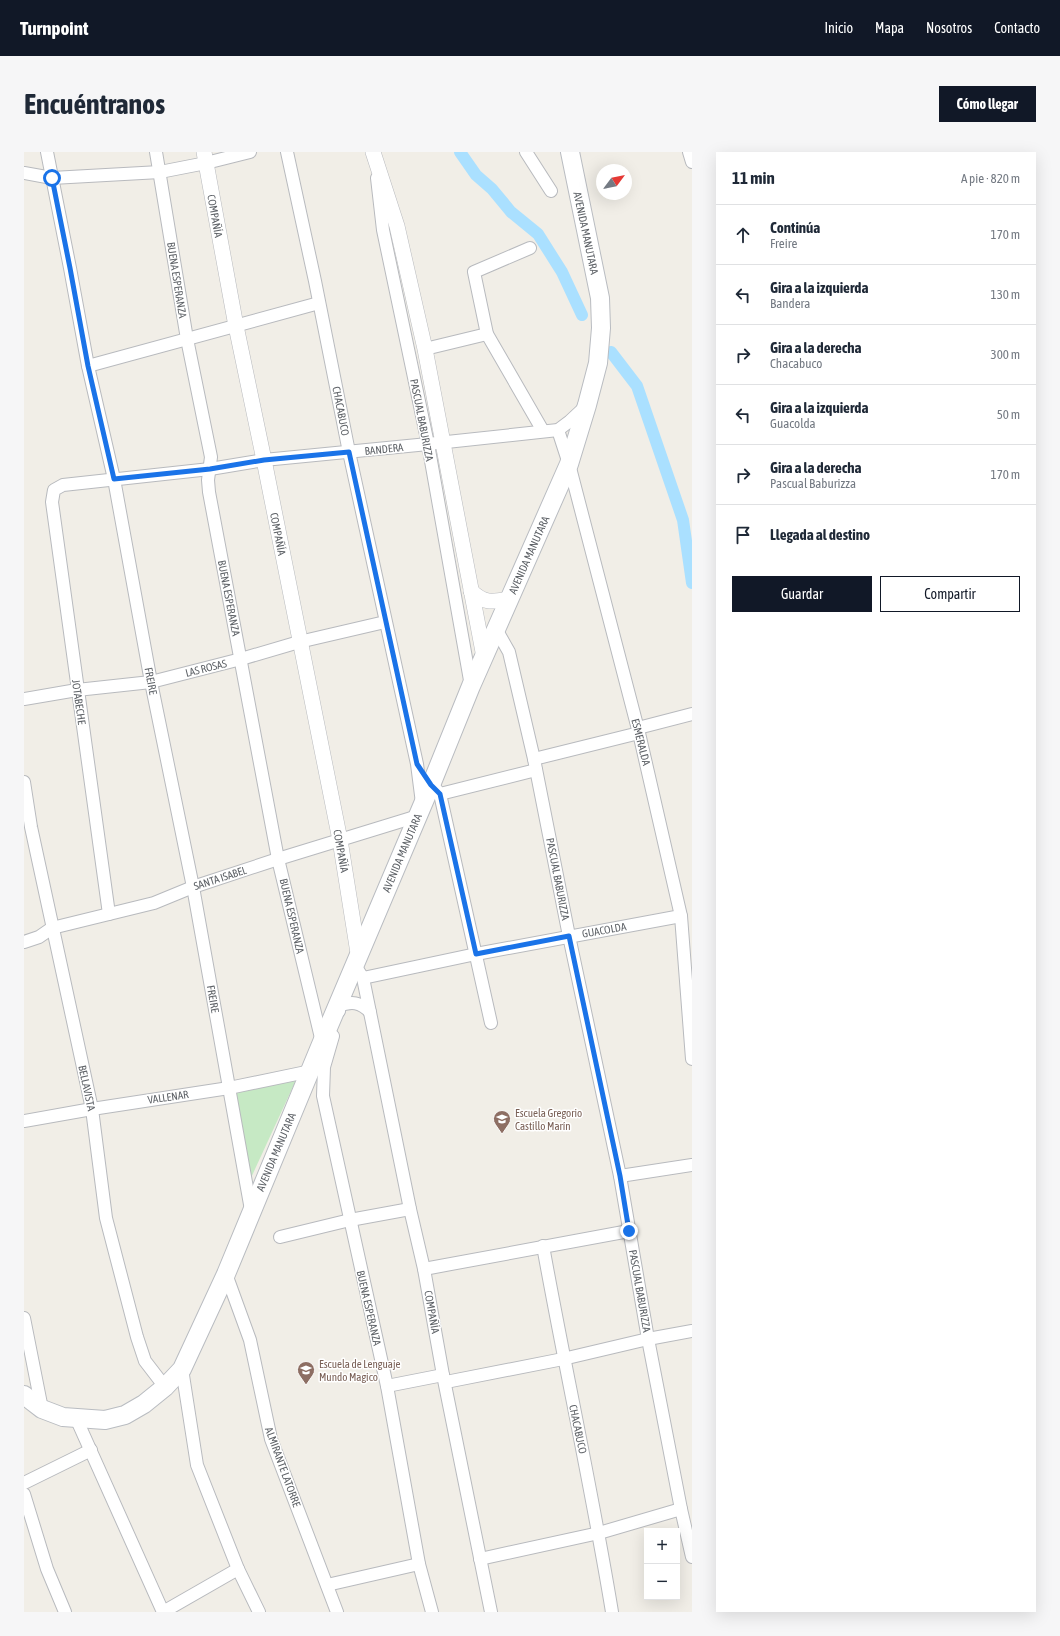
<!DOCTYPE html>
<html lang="es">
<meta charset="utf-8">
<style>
:root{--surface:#fff;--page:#f6f6f7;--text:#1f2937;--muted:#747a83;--line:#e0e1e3;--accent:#111827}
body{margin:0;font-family:"Asap Condensed",sans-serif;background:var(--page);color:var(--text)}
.controls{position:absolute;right:12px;bottom:12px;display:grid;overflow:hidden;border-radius:0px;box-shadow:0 4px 16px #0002}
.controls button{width:36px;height:36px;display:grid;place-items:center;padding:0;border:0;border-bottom:1px solid var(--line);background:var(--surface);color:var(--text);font:20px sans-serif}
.compass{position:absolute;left:572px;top:12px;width:36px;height:36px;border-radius:50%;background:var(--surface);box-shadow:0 4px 16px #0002;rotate:58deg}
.stop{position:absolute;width:12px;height:12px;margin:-9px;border:3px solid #1a73e8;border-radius:50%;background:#fff}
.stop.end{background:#1a73e8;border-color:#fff;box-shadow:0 1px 4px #0008}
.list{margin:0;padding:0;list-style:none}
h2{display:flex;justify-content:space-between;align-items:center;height:52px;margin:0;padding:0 16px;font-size:17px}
h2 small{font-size:13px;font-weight:400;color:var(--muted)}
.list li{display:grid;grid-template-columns:26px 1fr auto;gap:12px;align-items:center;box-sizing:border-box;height:60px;padding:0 16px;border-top:1px solid var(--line)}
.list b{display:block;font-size:15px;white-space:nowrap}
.list p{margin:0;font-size:13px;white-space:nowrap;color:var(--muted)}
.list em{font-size:13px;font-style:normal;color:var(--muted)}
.actions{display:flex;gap:8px;padding:12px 16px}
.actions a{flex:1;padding:9px 0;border:1px solid var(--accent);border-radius:0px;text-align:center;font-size:14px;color:var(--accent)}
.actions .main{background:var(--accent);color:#fff}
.icon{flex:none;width:22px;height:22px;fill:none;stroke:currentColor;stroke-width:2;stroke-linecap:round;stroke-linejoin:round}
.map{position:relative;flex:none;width:668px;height:1460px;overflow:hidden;border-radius:0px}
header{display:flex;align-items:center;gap:24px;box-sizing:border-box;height:56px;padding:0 20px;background:var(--accent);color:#fff}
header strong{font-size:19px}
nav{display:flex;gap:22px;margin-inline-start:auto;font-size:14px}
.intro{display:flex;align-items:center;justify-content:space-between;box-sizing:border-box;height:96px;padding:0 24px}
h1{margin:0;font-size:28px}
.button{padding:10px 18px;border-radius:0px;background:var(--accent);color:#fff;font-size:14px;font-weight:700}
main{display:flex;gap:24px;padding:0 24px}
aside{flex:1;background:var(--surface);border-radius:0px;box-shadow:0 4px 16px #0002}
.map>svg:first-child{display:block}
.green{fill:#c6e9c4}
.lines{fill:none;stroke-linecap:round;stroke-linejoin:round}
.canal{stroke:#aae0ff;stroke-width:12}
.minor-casing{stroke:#b8babe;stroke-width:14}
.tertiary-casing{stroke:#b8babe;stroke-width:16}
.secondary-casing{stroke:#b9bcc1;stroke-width:20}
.minor{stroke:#fff;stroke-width:12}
.tertiary{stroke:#fff;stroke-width:15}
.secondary{stroke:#fff;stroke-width:18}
.route{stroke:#1a73e8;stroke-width:5}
.labels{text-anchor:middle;stroke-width:3;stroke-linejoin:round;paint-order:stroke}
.street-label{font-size:11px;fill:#5f6368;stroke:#fff}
.education-label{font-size:11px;fill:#785e54;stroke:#fff;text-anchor:start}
</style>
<header>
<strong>Turnpoint</strong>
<nav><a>Inicio</a><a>Mapa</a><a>Nosotros</a><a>Contacto</a></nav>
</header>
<div class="intro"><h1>Encuéntranos</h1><a class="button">Cómo llegar</a></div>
<main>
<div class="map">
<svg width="668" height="1460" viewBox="0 0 668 1460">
<rect width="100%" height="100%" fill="#f1eee7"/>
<polygon class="green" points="273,926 226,1028 211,936"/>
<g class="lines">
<g class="canal">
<polyline points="436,0 452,23 468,37 487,60 514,82 538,120 558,163"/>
<polyline points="587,200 613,234 659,368 668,431"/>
</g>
<defs>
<g id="minor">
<polyline points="23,0 46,116 64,214 90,327 127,530 169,735 227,1058"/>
<polyline points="132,0 163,187 187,305 184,328 185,340 254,707 298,890"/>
<polyline points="263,0 291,129 325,300 393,612 398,651"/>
<polyline points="502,0 527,39"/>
<polyline points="665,0 668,10"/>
<polyline points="0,21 28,26 136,20 182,11 226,0"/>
<polyline points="353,26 359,78 404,292 447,534"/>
<polyline points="506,96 450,120 463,182 519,279"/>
<polyline points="401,197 463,182"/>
<polyline points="64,214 295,151"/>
<polyline points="534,278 545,312 615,581 657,764 668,907"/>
<polyline points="472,477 485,500 510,607 545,784 596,1024 624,1187 657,1357 668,1405"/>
<polyline points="0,547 53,538 127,530 217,507 275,490 361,470"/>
<polyline points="614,576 668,562"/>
<polyline points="510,607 615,581"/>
<polyline points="404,628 416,642 467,871"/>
<polyline points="0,630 7,675 68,957 82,1066 113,1185 121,1209 141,1235"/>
<polyline points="416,642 512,618"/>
<polyline points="85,762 28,350 30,338 39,333 186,317 240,308 404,292 534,278 546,269 561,255"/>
<polyline points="0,790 15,785 28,776 130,751 169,735 254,707 394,664"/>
<polyline points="330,812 339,826 386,1057 400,1117 419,1223 467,1460"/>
<polyline points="339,826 452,802 657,764"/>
<path d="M 315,859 L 314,854 C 328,849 336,850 346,860"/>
<polyline points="309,884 300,915 299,944 363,1234 395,1412 408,1460"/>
<polyline points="0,969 68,957 205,936 287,919"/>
<polyline points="596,1024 668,1013"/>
<polyline points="256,1085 326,1068 386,1057"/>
<path d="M 519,1094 C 541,1216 568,1338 588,1460"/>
<polyline points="400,1117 605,1079"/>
<polyline points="202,1122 226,1188 247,1287 313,1460"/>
<polyline points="0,1166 18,1257"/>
<polyline points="158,1217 173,1313 214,1417 235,1460"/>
<polyline points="422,1230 539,1207 624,1187 668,1179"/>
<polyline points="363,1234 419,1223"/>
<polyline points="52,1266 139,1460"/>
<polyline points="0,1331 67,1298"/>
<polyline points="0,1342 23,1417 41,1460"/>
<polyline points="456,1407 575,1381 657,1357"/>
<polyline points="303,1433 395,1412"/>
<polyline points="139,1460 214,1417"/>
</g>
<g id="tertiary">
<polyline points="180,0 212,174 240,308 316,688 334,801"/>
<polyline points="349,0 373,74 401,197 460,505"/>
<path d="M 447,439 C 461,452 468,450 485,447"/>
</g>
<polyline id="secondary" points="0,1243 18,1257 39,1265 81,1268 101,1263 120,1252 141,1235 158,1217 202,1122 298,890 407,633 447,534 545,312 563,253 574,211 577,176 576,146 546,0"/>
</defs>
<use href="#minor" class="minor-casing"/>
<use href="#tertiary" class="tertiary-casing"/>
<use href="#secondary" class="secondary-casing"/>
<use href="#minor" class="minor"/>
<use href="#tertiary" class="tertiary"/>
<use href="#secondary" class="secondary"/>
</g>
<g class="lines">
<polyline class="route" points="28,26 46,116 64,214 90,327 186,317 240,308 325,300 393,612 407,633 416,642 452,802 545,784 596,1024 605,1079"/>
</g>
<defs>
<symbol id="school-pin" viewBox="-11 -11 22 30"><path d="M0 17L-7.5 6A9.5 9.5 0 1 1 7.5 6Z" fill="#8d6e63" stroke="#fff"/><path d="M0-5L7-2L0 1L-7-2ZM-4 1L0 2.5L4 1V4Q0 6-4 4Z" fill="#fff"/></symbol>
</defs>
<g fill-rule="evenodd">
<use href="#school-pin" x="468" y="957" width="20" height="27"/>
<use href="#school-pin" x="272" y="1208" width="20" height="27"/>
</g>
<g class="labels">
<g class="street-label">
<text transform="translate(191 64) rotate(80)" y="4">COMPAÑÍA</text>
<text transform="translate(562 81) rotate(78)" y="4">AVENIDA MANUTARA</text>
<text transform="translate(153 128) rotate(81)" y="4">BUENA ESPERANZA</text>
<text transform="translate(317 259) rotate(79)" y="4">CHACABUCO</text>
<text transform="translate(398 268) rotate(79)" y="4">PASCUAL BABURIZZA</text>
<text transform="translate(360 297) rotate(-6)" y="4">BANDERA</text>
<text transform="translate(254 382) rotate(79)" y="4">COMPAÑÍA</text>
<text transform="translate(505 403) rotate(-66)" y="4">AVENIDA MANUTARA</text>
<text transform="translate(205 446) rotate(79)" y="4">BUENA ESPERANZA</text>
<text transform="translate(182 516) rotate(-14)" y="4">LAS ROSAS</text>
<text transform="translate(127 529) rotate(79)" y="4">FREIRE</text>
<text transform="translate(55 550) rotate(82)" y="4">JOTABECHE</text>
<text transform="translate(617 590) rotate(76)" y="4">ESMERALDA</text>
<text transform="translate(317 699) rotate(80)" y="4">COMPAÑÍA</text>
<text transform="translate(378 701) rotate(-67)" y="4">AVENIDA MANUTARA</text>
<text transform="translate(196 726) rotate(-18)" y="4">SANTA ISABEL</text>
<text transform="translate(534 727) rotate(79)" y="4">PASCUAL BABURIZZA</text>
<text transform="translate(268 764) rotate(77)" y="4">BUENA ESPERANZA</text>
<text transform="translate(580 778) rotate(-10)" y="4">GUACOLDA</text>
<text transform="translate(189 847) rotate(80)" y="4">FREIRE</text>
<text transform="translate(63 936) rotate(78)" y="4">BELLAVISTA</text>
<text transform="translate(144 945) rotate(-8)" y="4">VALLENAR</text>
<text transform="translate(252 1000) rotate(-67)" y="4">AVENIDA MANUTARA</text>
<text transform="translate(616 1139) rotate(80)" y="4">PASCUAL BABURIZZA</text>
<text transform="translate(345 1156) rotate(77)" y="4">BUENA ESPERANZA</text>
<text transform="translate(408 1160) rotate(80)" y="4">COMPAÑÍA</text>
<text transform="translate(554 1277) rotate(78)" y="4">CHACABUCO</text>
<text transform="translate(259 1315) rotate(70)" y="4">ALMIRANTE LATORRE</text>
</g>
<g class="education-label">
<text x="491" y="965">Escuela Gregorio<tspan x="491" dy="13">Castillo Marín</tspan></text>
<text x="295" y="1216">Escuela de Lenguaje<tspan x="295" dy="13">Mundo Magico</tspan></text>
</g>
</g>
</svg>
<div class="controls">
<button>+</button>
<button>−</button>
</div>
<svg class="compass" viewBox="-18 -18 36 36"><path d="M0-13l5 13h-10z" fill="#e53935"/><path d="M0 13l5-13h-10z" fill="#747a83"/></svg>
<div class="stop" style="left:28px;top:26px"></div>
<div class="stop end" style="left:605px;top:1079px"></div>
</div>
<aside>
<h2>11 min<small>A pie · 820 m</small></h2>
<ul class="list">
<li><svg class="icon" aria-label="ahead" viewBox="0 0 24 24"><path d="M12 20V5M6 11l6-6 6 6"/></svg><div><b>Continúa</b><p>Freire</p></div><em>170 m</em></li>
<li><svg class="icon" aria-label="left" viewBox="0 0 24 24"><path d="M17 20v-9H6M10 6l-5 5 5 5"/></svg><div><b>Gira a la izquierda</b><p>Bandera</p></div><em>130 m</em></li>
<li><svg class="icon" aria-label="right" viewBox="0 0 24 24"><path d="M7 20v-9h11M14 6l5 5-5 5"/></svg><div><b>Gira a la derecha</b><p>Chacabuco</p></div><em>300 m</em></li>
<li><svg class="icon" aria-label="left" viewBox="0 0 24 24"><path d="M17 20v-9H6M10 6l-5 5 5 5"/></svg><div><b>Gira a la izquierda</b><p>Guacolda</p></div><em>50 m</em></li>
<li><svg class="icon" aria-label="right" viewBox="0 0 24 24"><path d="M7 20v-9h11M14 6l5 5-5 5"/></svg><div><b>Gira a la derecha</b><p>Pascual Baburizza</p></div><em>170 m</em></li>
<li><svg class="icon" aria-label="arrive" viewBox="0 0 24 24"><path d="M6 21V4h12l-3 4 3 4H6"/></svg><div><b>Llegada al destino</b></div></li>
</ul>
<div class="actions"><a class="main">Guardar</a><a>Compartir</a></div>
</aside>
</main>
